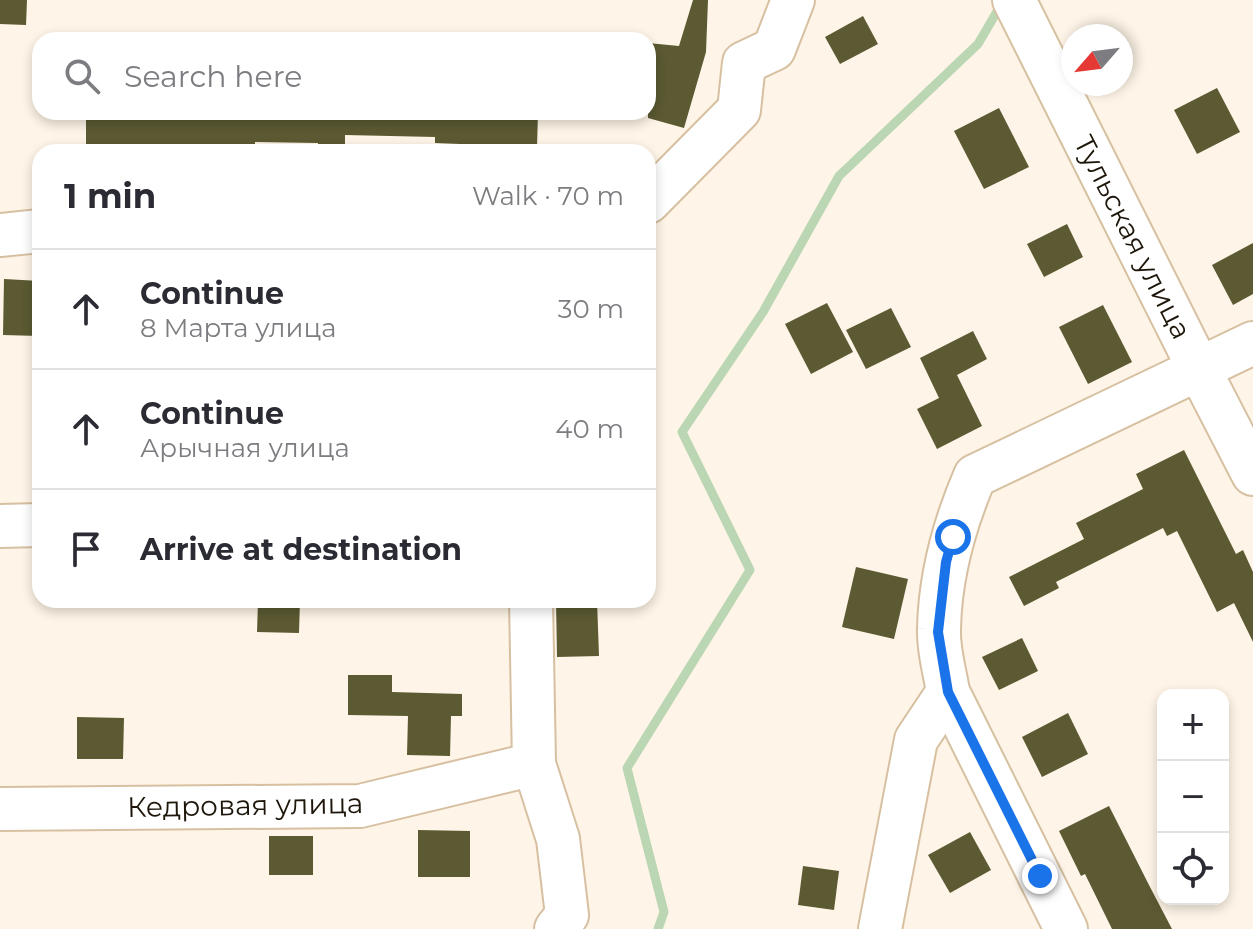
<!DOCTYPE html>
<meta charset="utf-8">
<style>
:root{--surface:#fff;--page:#f2f2f3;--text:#2b2b33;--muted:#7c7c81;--line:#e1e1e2}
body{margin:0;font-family:Montserrat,sans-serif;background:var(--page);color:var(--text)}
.controls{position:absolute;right:24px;bottom:24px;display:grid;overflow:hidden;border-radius:16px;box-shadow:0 4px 12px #0003}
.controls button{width:72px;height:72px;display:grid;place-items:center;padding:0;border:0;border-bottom:2px solid var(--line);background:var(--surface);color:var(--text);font:40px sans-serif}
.compass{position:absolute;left:1061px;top:24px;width:72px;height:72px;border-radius:50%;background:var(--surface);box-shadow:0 4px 12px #0003;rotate:242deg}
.stop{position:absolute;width:24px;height:24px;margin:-18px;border:6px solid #1a73e8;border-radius:50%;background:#fff}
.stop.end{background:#1a73e8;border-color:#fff;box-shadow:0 2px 8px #0008}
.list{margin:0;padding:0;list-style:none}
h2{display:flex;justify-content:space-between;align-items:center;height:104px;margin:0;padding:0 32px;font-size:34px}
h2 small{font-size:26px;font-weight:400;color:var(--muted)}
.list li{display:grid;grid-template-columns:52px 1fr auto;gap:24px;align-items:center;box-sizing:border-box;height:120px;padding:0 32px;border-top:2px solid var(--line)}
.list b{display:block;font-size:30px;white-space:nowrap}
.list p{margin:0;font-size:26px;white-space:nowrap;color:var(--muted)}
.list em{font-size:26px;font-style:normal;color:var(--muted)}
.icon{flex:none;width:44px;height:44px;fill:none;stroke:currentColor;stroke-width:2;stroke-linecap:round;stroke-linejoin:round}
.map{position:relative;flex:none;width:1253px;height:929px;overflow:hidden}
.search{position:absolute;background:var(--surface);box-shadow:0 4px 12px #0003;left:32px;top:32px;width:624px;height:88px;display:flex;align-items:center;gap:20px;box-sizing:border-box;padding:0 28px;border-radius:24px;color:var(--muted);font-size:30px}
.panel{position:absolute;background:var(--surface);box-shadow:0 4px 12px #0003;left:32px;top:144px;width:624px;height:464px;border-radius:24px}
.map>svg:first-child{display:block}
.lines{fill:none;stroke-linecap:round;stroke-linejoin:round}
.stream{stroke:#bad6b2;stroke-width:9}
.building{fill:#5b5a32}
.minor-casing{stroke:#d7c0a1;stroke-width:46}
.minor{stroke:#fff;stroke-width:42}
.route{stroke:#1a73e8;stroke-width:10}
.labels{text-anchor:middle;stroke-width:8;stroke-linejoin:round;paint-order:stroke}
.street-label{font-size:28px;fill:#1e160a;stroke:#fff}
</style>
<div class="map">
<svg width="1253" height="929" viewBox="0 0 1253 929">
<rect width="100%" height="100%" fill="#fef4e7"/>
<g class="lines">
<polyline class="stream" points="658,929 664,912 627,768 750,570 682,432 763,312 839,176 978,44 1002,3"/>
</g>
<g class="building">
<polygon points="0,0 27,0 26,25 0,24"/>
<polygon points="693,0 708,0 706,52 684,128 648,118 648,43 679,46"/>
<polygon points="863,16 878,44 840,64 825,37"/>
<polygon points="1217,88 1240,132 1197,154 1174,110"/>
<polygon points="999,108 1029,167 984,189 954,131"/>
<polygon points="86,112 538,112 537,147 435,143 435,137 345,135 345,152 318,152 318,143 255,142 255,152 86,152"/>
<polygon points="1067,224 1083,257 1044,277 1027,244"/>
<polygon points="1253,243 1253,294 1233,305 1212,265"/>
<polygon points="4,279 40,281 39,336 3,335"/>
<polygon points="827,303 853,352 811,374 785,324"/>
<polygon points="1103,305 1132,362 1088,384 1059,327"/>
<polygon points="891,308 911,347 866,369 846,330"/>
<polygon points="973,331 987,359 957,375 982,426 937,449 917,409 939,398 920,358"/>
<polygon points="1184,450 1236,554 1243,550 1253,572 1253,642 1234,603 1217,612 1177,531 1167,536 1163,528 1056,582 1059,588 1024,606 1009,577 1084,539 1076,523 1143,489 1136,474"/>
<polygon points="856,567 908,579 894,639 842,627"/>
<polygon points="258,600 300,600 299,633 257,632"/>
<polygon points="556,600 597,600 599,656 557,657"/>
<polygon points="1022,638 1038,671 999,690 982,657"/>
<polygon points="348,675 392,675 392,692 462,694 462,716 451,716 450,756 407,755 408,716 348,715"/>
<polygon points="1068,713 1088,754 1042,777 1022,737"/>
<polygon points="77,717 124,718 123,759 77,759"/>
<polygon points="1109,806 1150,887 1172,929 1112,929 1085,874 1081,876 1059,831"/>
<polygon points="418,830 470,831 470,877 418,877"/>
<polygon points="970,832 991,870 950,893 928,855"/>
<rect x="269" y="836" width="44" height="39"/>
<polygon points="803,866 839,871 834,910 798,905"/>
</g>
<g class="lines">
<defs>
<g id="minor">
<polyline points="1014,0 1199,369 1253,474"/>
<polyline points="648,202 739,110 744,63 774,49 793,0"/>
<polyline points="0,235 40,231"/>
<polyline points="0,526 40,525"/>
<polyline points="531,600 534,764 558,839 567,915 556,929"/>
<polyline points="948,692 1066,929"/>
<polyline points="0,809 360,806 534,764"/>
<path d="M 880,929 L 916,740 L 948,692 C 945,672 938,650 939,629 C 940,576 954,525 975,476 L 1253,343"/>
</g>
</defs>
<use href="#minor" class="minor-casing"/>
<use href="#minor" class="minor"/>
</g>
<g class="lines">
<polyline class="route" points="953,537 946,562 938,632 948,692 1040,876"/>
</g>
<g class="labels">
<g class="street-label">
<text transform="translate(1133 237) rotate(63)" y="10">Тульская улица</text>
<text transform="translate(245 805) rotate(-1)" y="10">Кедровая улица</text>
</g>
</g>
</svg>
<div class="controls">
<button>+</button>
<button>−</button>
<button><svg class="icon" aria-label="locate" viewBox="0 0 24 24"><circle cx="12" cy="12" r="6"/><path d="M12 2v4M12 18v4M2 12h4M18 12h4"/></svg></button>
</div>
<svg class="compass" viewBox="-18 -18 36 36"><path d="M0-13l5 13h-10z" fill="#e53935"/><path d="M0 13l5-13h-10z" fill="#7c7c81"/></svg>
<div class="stop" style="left:953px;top:537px"></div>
<div class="stop end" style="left:1040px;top:876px"></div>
<div class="search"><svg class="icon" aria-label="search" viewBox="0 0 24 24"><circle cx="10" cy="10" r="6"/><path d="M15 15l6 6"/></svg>Search here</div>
<section class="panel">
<h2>1 min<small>Walk · 70 m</small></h2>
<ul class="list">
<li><svg class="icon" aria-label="ahead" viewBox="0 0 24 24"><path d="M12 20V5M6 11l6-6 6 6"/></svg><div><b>Continue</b><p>8 Марта улица</p></div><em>30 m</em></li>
<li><svg class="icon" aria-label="ahead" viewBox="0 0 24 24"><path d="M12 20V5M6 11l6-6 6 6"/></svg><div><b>Continue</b><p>Арычная улица</p></div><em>40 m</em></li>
<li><svg class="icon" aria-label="arrive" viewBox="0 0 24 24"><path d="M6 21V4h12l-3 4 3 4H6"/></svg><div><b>Arrive at destination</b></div></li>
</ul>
</section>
</div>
